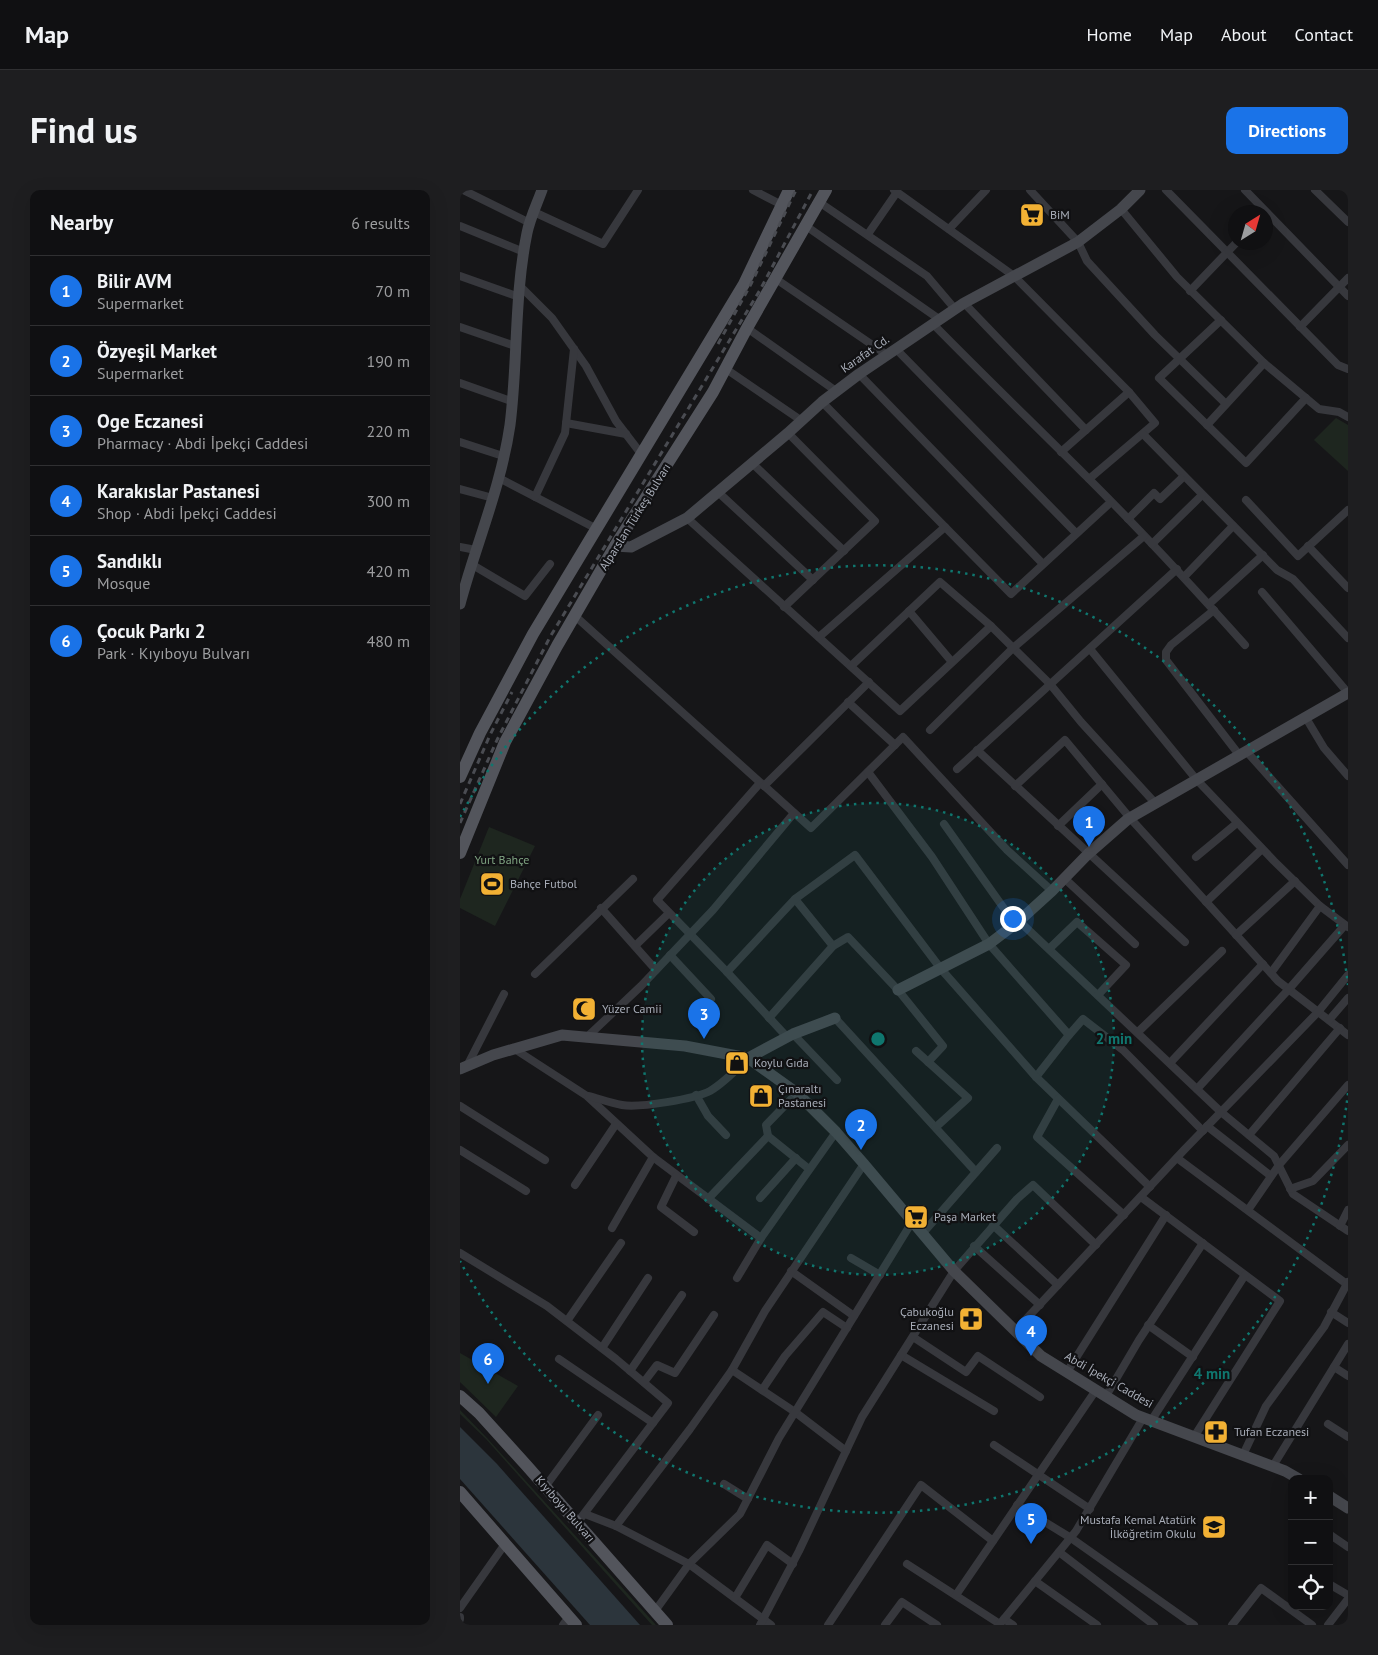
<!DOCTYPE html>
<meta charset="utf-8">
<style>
:root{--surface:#101012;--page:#1e1e20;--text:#f1f3f6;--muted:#9c9d9f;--line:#303032;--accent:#1a73e8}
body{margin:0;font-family:"PT Sans",sans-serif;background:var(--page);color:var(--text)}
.controls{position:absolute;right:15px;bottom:15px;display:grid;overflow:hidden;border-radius:10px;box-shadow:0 5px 20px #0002}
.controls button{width:45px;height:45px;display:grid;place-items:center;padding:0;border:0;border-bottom:1px solid var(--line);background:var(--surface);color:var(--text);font:25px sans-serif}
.compass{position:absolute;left:768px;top:15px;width:45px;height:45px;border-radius:50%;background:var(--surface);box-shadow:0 5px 20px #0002;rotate:37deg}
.you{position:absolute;left:552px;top:728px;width:18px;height:18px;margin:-12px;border:4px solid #fff;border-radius:50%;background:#1a73e8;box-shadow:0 0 0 8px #1a73e833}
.badge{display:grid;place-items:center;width:32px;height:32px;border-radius:50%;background:var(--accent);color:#fff;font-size:16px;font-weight:700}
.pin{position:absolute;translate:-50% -41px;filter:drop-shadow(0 1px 2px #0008)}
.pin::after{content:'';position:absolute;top:26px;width:18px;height:15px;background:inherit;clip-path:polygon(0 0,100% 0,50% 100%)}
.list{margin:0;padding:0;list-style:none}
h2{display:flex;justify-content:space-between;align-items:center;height:65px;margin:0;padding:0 20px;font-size:21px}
h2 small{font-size:16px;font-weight:400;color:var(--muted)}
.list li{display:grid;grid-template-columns:32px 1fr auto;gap:15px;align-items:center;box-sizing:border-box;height:70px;padding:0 20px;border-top:1px solid var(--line)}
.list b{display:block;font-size:19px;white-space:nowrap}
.list p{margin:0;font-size:16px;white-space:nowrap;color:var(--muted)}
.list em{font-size:16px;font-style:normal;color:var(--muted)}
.icon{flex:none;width:28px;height:28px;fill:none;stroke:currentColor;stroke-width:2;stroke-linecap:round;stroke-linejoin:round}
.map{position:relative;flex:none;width:888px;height:1435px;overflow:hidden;border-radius:10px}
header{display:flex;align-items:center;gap:30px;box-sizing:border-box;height:70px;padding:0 25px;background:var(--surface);border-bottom:1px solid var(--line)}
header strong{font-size:24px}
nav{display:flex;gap:28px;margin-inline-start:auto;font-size:18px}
.intro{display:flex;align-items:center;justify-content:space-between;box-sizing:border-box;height:120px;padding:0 30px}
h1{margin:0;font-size:35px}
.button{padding:12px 22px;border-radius:10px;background:var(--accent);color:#fff;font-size:18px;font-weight:700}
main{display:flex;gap:30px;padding:0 30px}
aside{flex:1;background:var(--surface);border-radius:10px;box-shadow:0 5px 20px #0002}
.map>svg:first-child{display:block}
.green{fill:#1e261f}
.water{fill:#2c353c}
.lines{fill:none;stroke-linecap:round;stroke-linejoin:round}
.street{stroke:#37383d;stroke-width:8}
.secondary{stroke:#45474d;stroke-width:11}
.primary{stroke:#53555c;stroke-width:12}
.rail{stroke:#4a4c52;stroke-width:3;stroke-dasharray:6 5;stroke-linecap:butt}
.ring{fill:none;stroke:#0f766e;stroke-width:2.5;stroke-dasharray:2.5 5}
.labels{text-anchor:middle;stroke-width:4.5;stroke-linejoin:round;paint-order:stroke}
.poi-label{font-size:12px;fill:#a8adb8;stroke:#111113;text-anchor:start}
.street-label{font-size:12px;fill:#a8adb8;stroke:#111113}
.park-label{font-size:12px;fill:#7fa381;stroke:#111113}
.centre{fill:#0f766e;stroke:#111113;stroke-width:2.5}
.ring-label{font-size:15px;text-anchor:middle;font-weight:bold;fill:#0f766e;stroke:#111113;stroke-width:4.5;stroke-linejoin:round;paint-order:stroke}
</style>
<header>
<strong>Map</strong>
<nav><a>Home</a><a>Map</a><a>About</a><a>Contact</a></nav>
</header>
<div class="intro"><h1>Find us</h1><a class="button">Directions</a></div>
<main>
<aside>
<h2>Nearby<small>6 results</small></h2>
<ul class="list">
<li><span class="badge">1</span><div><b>Bilir AVM</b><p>Supermarket</p></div><em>70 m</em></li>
<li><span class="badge">2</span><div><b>Özyeşil Market</b><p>Supermarket</p></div><em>190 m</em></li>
<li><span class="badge">3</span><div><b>Oge Eczanesi</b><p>Pharmacy · Abdi İpekçi Caddesi</p></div><em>220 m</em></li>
<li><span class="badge">4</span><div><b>Karakıslar Pastanesi</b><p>Shop · Abdi İpekçi Caddesi</p></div><em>300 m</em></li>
<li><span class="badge">5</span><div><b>Sandıklı</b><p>Mosque</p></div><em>420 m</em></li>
<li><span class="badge">6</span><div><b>Çocuk Parkı 2</b><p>Park · Kıyıboyu Bulvarı</p></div><em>480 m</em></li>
</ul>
</aside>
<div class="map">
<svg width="888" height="1435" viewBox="0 0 888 1435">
<rect width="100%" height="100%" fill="#161618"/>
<g class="green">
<polygon points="876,228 888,235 888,281 854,250"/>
<polygon points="29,637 75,656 35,736 0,718 0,709"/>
<polygon points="0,1163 58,1196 36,1227 0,1192"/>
<polygon points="0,1220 27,1248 196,1435 192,1435 26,1249 0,1224"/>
</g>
<polygon class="water" points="0,1237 37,1274 180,1435 130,1435 0,1289"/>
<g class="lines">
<g class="street">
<polyline points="3,0 70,33"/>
<polyline points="293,0 322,15"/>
<polyline points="434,0 554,86 669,202 695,233 629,289"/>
<polyline points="570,0 618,52 627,71 695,145 765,213"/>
<polyline points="706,0 878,175 888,179"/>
<polyline points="785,0 888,106"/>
<polyline points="855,0 888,32"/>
<polyline points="359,12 467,86 495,119"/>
<polyline points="661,19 717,87 804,173 859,219 879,222 888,227"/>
<polyline points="74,22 143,54 178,0"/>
<polyline points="0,36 64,62"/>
<polyline points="346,36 479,129"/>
<polyline points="489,39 526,0"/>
<polyline points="408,44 437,2"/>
<polyline points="0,86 59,107"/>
<polyline points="316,89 427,165"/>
<polyline points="60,96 92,128 126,176 156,231 182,265"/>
<polyline points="730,101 777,52"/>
<polyline points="504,113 626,240"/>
<polyline points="761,130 699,188 786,273 846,208"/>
<path d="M 473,134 C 524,186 577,237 629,289 C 683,343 734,398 785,455"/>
<polyline points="0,137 55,156"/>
<polyline points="840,137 888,88"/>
<polyline points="287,138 376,201"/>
<polyline points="436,159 616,343"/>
<polyline points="266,179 342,231"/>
<polyline points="399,184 583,374"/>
<polyline points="0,193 51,211"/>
<polyline points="362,212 551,404 651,312"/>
<polyline points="106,233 166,244"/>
<polyline points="747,235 804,173"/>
<polyline points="683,244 817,380 833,389 888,448"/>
<polyline points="0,252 43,266"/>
<polyline points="601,262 669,202"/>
<polyline points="292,273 384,361"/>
<polyline points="39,288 137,339"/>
<polyline points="0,299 33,308"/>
<polyline points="259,303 353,390"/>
<polyline points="75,307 105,243 114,159"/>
<polyline points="786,310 838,366 888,320"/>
<polyline points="227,328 440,521 531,436"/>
<polyline points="668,329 694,303 700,309 721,289"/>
<polyline points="692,354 742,305"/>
<polyline points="848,356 888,398"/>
<polyline points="0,357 16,360"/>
<polyline points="11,374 65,406 90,374"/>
<polyline points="724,387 773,336"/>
<polyline points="802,402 888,503"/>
<polyline points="749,414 803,365"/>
<polyline points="324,417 415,331 328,243"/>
<polyline points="754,420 711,455 706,462 706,470 780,566"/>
<polyline points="449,421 492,472"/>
<polyline points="115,426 351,638 443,547 547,660 592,701"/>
<polyline points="359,447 485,337"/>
<polyline points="630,459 736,589 814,671 860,716 811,783"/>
<polyline points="391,476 480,392 531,436 590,494 621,532 696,614"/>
<polyline points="388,512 435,555"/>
<polyline points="846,528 864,558 888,586"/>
<polyline points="470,540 553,458 684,346"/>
<polyline points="517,560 725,752"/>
<polyline points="787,562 888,675"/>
<polyline points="497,579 717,379"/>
<polyline points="408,582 472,667 529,754 609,845 576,887"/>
<polyline points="300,593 197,710 267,782 327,847"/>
<polyline points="304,596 409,492"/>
<polyline points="555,596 605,550 670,628 818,791 888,845"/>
<polyline points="484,634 555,734"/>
<polyline points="598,636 642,594"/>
<polyline points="736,667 777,633"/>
<polyline points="604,688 675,754"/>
<polyline points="335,709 373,756"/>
<polyline points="746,712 802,659"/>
<polyline points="860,716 888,737"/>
<polyline points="141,718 196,780"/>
<polyline points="559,731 761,922 814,966 833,1004 888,1041"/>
<polyline points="776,745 835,691"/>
<polyline points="175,756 209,723"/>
<polyline points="589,759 617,732 666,775 638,805"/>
<polyline points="210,765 251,809"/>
<polyline points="267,782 335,709 395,665 481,779 576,887 690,997"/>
<polyline points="75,784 173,689"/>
<polyline points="309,828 373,756 388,747 438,800 483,856 468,872"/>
<polyline points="375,828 516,982"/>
<polyline points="869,830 888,808"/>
<polyline points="678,842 762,761"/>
<polyline points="333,844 377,890"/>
<polyline points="609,845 623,829 663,860 743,941"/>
<polyline points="126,848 181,796 253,720 334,623"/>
<polyline points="53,858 127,906 193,967 301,1048"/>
<polyline points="456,861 508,908 476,937"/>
<polyline points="710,873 803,774"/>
<polyline points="7,876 44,804"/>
<polyline points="737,899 829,799 885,735"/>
<polyline points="236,905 248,926 266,945"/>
<path d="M 129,906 C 140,909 151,913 162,915 C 179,918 235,909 250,901 C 264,893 277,879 288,868"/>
<polyline points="598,909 577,947 664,1025"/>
<polyline points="0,916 85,970"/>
<polyline points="747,936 811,986"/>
<polyline points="789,945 880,838"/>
<polyline points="308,946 349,979"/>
<polyline points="0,960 66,1001"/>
<polyline points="717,968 888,1095"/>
<polyline points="216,986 201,1017 234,1042"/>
<polyline points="115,995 156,934"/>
<polyline points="830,999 853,991 888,955"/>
<polyline points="681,1007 820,1111 734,1247"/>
<polyline points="300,1008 336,968"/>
<polyline points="248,1009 308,946 306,935 337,903"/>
<polyline points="788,1020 819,975 888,895"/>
<polyline points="533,1035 598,1095"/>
<polyline points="880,1036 888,1020"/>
<polyline points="152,1038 193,967"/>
<polyline points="462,1044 537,958"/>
<polyline points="514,1056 580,1115"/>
<polyline points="0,1063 87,1116 156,1169 208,1213 117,1333"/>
<polyline points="391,1068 420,1085"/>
<polyline points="331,1081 394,1126"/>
<polyline points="277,1088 301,1048 376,942"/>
<polyline points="871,1122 888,1133"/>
<polyline points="107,1131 161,1053"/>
<polyline points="688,1135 733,1167"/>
<polyline points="555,1141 724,960 858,822 888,785"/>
<polyline points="453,1147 506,1182 518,1166 580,1207"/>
<polyline points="142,1158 188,1088"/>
<polyline points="441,1165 534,1221"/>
<polyline points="99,1169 193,1233"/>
<polyline points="874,1177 888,1186"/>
<polyline points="272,1180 335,1222 386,1261"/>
<polyline points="170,1181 222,1105"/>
<polyline points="607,1182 706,1025"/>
<polyline points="184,1192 197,1175 215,1183 254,1125"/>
<polyline points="302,1200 325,1166 363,1122 387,1138"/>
<polyline points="646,1206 679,1150 743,1053"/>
<polyline points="691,1231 785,1085"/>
<polyline points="868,1234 888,1247"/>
<polyline points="534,1255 630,1319"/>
<polyline points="783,1265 806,1216 864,1137 888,1092"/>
<polyline points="813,1276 888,1154"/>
<polyline points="264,1294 288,1309"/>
<polyline points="85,1297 138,1225"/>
<polyline points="557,1315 611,1348 734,1435"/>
<polyline points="125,1324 156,1336 229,1374 311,1435"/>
<polyline points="156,1336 230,1239 272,1180 305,1121 404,974"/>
<polyline points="869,1344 888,1357"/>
<polyline points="599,1362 694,1435"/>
<polyline points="447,1374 540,1434"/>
<polyline points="575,1391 637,1435"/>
<polyline points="869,1394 888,1405"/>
<polyline points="496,1405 533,1351"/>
<polyline points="275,1408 307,1355 333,1374"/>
<polyline points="0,1418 45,1354"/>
<polyline points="195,1421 229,1374 280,1324 319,1248 452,1032"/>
<polyline points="0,1427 0,1429"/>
<polyline points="544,1429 553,1435"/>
<polyline points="103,1435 109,1427"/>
<polyline points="300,1435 339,1361 402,1227 494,1081 557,1009 573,995 636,1055"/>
<polyline points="368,1435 461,1295 533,1351 636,1200"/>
<polyline points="425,1435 442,1412 477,1435"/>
<polyline points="539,1435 616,1341 683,1228"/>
<polyline points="772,1435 801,1398 852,1435"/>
<polyline points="868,1435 888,1409"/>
</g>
<g class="secondary">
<polyline points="155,356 171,357 227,328 328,243 362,212 399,184 504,113 618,52 661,19 680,0"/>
<path d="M 0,414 C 16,354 41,297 50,235 C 58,172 54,106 67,43 C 70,28 77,14 82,0"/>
<polyline points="438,800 529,754 559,731 592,701 628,664 668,629 888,503"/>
<polyline points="288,868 333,844 375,828"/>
<polyline points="0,879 33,865 102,845 225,856 288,868 337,903 376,942 404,974 494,1081 581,1166 676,1225 825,1281 839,1289"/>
<polyline points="869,1306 888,1318"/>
</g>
<g class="primary">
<polyline points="0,587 20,543 73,444 284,94 329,0"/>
<polyline points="0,663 45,552 97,456 155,356 253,202 287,138 366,0"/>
<polyline points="0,1206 19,1223 67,1276 207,1435"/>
<polyline points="0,1302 116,1435"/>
</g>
<g class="rail">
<polyline points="258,154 291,94 336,0"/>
<polyline points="0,614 30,545 52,502"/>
<polyline points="0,633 37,550 90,447 300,100 353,0"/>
</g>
</g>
<circle cx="418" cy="849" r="236" fill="#0f766e" fill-opacity=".12"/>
<g class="ring">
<circle cx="418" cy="849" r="236"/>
<path d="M888 903A473 473 0 0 1 0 1071M0 627A473 473 0 0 1 888 795"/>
</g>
<defs>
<symbol id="supermarket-square" viewBox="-11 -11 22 22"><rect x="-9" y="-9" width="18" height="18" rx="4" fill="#f2b134" stroke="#111113"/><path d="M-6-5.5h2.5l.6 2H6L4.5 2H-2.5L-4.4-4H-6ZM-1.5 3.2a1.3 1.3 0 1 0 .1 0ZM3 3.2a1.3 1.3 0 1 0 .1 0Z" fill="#111"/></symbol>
<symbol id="stadium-square" viewBox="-11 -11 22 22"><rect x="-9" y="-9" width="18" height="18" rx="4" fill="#f2b134" stroke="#111113"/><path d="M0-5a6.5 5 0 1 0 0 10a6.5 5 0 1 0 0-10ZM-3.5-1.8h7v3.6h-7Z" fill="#111"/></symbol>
<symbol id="mosque-square" viewBox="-11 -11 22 22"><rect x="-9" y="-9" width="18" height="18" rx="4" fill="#f2b134" stroke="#111113"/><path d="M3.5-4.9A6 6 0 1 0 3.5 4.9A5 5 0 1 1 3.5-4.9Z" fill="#111"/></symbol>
<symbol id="shop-square" viewBox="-11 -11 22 22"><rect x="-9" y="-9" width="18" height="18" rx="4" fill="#f2b134" stroke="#111113"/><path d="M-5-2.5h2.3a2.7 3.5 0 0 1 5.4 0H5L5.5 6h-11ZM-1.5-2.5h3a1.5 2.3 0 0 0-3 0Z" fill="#111"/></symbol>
<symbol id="pharmacy-square" viewBox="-11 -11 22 22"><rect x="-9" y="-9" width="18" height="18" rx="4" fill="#f2b134" stroke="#111113"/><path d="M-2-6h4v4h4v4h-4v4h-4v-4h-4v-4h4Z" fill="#111"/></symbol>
<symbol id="school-square" viewBox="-11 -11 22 22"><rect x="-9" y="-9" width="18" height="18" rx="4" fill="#f2b134" stroke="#111113"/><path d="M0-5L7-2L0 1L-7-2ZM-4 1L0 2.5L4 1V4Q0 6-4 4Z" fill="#111"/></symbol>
</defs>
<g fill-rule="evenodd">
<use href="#supermarket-square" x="558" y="11" width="28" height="28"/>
<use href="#stadium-square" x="18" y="680" width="28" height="28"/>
<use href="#mosque-square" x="110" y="805" width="28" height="28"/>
<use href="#shop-square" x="263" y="859" width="28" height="28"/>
<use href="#shop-square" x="287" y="892" width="28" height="28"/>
<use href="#supermarket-square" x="442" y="1013" width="28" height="28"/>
<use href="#pharmacy-square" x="497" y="1115" width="28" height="28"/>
<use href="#pharmacy-square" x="742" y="1228" width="28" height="28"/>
<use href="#school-square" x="740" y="1323" width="28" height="28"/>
</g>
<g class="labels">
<g class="poi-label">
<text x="590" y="29">BiM</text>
<text x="50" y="698">Bahçe Futbol</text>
<text x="142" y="823">Yüzer Camii</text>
<text x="294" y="877">Koylu Gıda</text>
<text x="318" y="903">Çınaraltı<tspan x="318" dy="14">Pastanesi</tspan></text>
<text x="474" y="1031">Paşa Market</text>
<text x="494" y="1126" text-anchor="end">Çabukoğlu<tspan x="494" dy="14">Eczanesi</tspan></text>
<text x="774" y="1246">Tufan Eczanesi</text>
<text x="736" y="1334" text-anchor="end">Mustafa Kemal Atatürk<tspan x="736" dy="14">İlköğretim Okulu</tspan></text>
</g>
<g class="street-label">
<text transform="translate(405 164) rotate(-35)" y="4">Karafat Cd.</text>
<text transform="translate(175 327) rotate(-58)" y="4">Alparslan Türkeş Bulvarı</text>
<text transform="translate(649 1190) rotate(30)" y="4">Abdi İpekçi Caddesi</text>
<text transform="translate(105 1319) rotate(49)" y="4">Kıyıboyu Bulvarı</text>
</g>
<g class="park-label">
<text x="42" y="674">Yurt Bahçe</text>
</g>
</g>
<circle cx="418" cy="849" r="8" class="centre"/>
<g class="ring-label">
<text x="654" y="854">2 min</text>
<text x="752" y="1189">4 min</text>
</g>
</svg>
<div class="controls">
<button>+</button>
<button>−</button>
<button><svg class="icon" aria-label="locate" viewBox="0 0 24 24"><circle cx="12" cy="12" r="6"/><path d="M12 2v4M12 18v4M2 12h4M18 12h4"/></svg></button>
</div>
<svg class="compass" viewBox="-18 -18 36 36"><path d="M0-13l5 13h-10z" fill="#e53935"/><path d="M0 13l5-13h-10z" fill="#9c9d9f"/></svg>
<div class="you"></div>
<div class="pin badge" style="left:629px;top:657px">1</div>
<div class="pin badge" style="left:401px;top:960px">2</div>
<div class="pin badge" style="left:244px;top:849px">3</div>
<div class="pin badge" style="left:571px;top:1166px">4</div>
<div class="pin badge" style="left:571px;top:1354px">5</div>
<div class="pin badge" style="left:28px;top:1194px">6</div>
</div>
</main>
